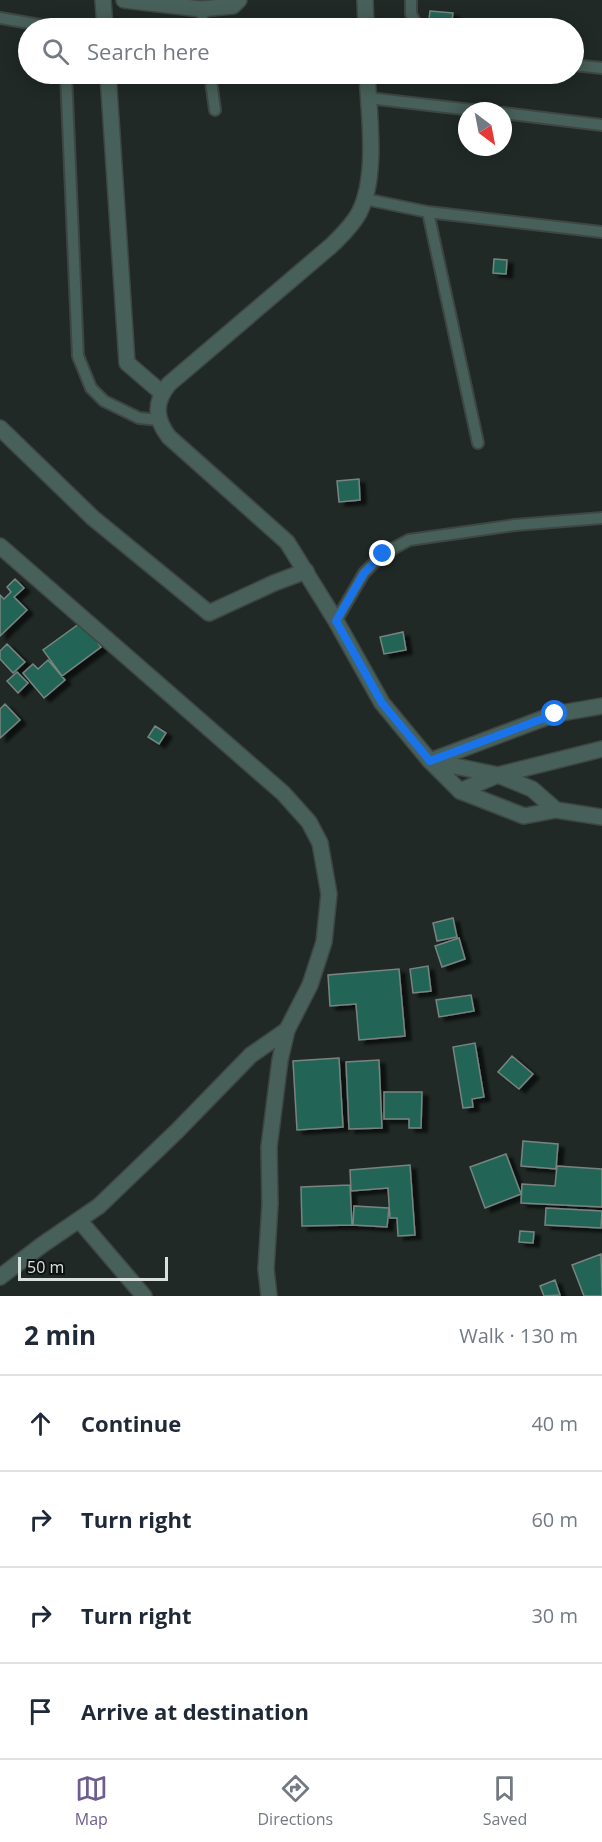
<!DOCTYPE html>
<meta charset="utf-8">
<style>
body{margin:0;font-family:"Open Sans",sans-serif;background:#f6f6f7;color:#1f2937}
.compass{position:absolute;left:458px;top:102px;width:54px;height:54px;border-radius:50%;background:#fff;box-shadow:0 3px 15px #0003;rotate:148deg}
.scale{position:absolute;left:18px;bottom:15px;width:150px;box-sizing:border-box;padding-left:6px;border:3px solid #dae0de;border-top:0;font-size:16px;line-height:21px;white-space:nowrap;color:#dae0de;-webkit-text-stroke:4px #0d1110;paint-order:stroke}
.stop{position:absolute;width:18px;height:18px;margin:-14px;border:4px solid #1a73e8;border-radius:50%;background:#fff}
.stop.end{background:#1a73e8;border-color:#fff;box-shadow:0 2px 6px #0008}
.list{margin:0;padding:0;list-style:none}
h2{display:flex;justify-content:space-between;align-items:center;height:78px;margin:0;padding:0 24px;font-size:26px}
h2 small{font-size:20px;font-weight:400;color:#747a83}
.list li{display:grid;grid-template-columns:39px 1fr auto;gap:18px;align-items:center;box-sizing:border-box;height:96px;padding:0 24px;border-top:2px solid #e0e1e3}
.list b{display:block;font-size:22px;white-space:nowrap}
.list em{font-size:20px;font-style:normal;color:#747a83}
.icon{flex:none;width:33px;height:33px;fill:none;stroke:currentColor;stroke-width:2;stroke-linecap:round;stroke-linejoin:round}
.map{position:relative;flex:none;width:602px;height:1296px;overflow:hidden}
.search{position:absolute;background:#fff;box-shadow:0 3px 15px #0003;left:18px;right:18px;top:18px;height:66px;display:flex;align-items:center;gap:15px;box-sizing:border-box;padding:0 21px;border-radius:33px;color:#747a83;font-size:22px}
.sheet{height:462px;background:#fff}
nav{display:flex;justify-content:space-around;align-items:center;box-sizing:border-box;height:84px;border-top:2px solid #e0e1e3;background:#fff;font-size:16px;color:#747a83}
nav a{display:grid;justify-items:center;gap:3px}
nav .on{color:#705d90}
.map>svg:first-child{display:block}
</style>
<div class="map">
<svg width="602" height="1296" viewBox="0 0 602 1296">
<defs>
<filter id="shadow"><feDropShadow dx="6" dy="4" stdDeviation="1.5" flood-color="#0009"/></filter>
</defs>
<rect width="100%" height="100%" fill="#202926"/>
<!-- building -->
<path fill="#206557" stroke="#798481" stroke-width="1.5" filter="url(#shadow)" d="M430,11L453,13L451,28H428Z
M494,259L507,260L506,274L493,273Z
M359,479L360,500L339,502L337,481Z
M15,579L24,588L14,597L27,610L0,636V595L4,599L11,592L7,587Z
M83,621L101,647L62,676L43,650Z
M403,632L406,650L384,654L380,637Z
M7,644L25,662L13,673L0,659V651Z
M48,660L65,680L44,698L23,673L33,664L38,669Z
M17,672L28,683L18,693L7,681Z
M5,704L20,720L0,738V709Z
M155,726L166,733L159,744L148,737Z
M453,918L457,937L437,941L433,923Z
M459,938L465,959L442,967L435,946Z
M428,966L431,991L413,993L410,969Z
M399,969L405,1036L359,1040L356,1004L330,1006L328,975Z
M471,995L474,1011L439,1017L436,1000Z
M475,1043L484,1097L472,1099L473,1107L463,1108L453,1047Z
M512,1056L533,1074L519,1089L498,1072Z
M339,1058L343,1127L297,1130L293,1061Z
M379,1060L382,1128L349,1129L346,1062Z
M384,1092H422L421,1128H409V1119H384Z
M523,1141L558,1144L556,1169L521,1166Z
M506,1154L521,1194L485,1208L470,1167Z
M410,1165L415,1235L398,1236L397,1218H390L388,1188L351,1191L350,1170Z
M557,1166L602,1169V1207L521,1203L522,1184L555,1186Z
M350,1185L352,1225L302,1226L301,1187Z
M354,1206L389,1208L387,1227L353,1225Z
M546,1208L602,1211L601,1228L545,1225Z
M520,1231L534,1232L533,1243L519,1242Z
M601,1254L602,1296H584L572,1265Z
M555,1280L560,1295L544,1296L540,1286Z"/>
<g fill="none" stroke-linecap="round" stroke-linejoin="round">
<defs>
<path id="service" d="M411,0V14L418,28
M201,9L204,28
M0,18L57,28
M574,65L602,68
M66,74L78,356L91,388L104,401L139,418L159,420
M210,74L215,110
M368,98L481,111
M503,113L602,125
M365,199L428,212L602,232
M428,212L478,443
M336,621L364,573L383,554L409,540L515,525L602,518"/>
<path id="minor" d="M103,0L105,28
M124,0L201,9L233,6L239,0
M108,74L127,363L162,393
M0,428L93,518L209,613L274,583L306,571
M0,546L283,793L309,822L320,843L329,894L324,942L310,985L287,1030L280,1060L269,1147L270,1204L266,1269L269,1296
M430,761L555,714L602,706
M460,791L498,775L602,749
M79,1220L144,1296
M0,1277L42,1245L99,1206L177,1131L251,1055L287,1030"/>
<path id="tertiary" d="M365,0L366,28
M367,74C369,114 378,177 359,213C352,226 342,235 332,245L169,384C154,402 155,419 169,437L287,542L336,621L382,703L430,761L460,791L524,816L556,810L602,817
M430,761L498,775L532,789L556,810"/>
</defs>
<!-- service casing -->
<use href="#service" stroke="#3e4643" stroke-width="14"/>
<!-- minor casing -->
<use href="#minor" stroke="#3e4643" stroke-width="18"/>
<!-- tertiary casing -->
<use href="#tertiary" stroke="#3e4643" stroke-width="18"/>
<!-- service -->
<use href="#service" stroke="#476059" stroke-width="10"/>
<!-- minor -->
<use href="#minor" stroke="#476059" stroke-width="15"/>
<!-- tertiary -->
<use href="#tertiary" stroke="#476059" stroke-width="15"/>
</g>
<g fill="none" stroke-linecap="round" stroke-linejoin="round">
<!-- route -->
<path stroke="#1a73e8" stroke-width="8" d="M383,554L364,573L336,621L382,703L430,761L555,714"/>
</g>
</svg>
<svg class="compass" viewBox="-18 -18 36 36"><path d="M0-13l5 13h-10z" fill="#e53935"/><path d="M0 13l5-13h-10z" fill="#747a83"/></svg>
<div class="scale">50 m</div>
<div class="stop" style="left:555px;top:714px"></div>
<div class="stop end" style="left:383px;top:554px"></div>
<div class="search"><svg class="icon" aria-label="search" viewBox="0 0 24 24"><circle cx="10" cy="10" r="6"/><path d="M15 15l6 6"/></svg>Search here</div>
</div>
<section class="sheet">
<h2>2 min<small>Walk · 130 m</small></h2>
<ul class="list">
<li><svg class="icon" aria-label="ahead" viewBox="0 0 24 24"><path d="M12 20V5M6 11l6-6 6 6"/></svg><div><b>Continue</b></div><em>40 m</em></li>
<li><svg class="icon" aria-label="right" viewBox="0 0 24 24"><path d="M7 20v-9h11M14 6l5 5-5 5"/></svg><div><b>Turn right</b></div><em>60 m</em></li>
<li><svg class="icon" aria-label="right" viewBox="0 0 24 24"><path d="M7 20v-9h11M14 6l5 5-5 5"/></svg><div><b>Turn right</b></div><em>30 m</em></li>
<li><svg class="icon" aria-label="arrive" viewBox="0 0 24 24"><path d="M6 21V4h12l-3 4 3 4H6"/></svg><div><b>Arrive at destination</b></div></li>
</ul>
</section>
<nav>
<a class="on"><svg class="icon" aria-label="map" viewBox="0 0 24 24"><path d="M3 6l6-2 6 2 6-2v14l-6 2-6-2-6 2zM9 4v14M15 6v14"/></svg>Map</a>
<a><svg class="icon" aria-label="directions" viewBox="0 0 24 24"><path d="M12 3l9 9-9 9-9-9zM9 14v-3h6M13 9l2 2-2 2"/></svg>Directions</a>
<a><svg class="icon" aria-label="saved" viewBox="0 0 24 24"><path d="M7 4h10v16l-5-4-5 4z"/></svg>Saved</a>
</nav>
